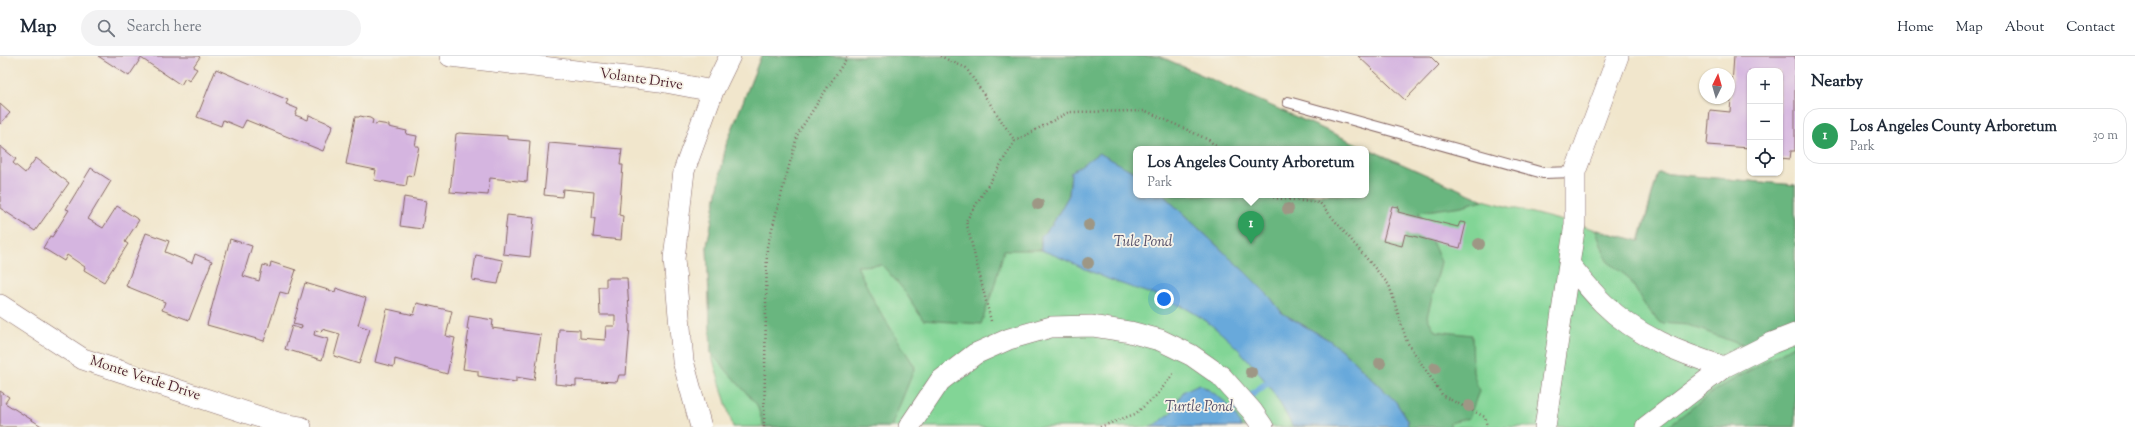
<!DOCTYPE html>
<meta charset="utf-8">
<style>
body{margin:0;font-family:"Sorts Mill Goudy",serif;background:#f2f2f3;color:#1f2937}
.controls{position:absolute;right:12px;top:12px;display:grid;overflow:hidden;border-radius:8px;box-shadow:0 1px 3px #0004}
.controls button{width:36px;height:36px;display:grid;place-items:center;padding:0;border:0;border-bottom:1px solid #e0e1e3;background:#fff;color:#1f2937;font:20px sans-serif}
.compass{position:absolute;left:1699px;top:12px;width:36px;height:36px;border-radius:50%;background:#fff;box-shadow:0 1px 3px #0004;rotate:5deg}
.you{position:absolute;left:1164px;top:243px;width:14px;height:14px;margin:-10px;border:3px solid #fff;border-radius:50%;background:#1a73e8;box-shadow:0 0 0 6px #1a73e833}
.badge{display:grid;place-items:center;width:26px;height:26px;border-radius:50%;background:#db2777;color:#fff;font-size:13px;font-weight:700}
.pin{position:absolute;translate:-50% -33px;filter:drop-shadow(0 1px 2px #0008)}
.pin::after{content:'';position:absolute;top:21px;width:14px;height:12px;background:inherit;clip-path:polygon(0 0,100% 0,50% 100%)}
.popup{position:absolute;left:1133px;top:90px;width:236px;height:52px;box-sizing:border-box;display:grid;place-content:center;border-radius:8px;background:#fff;filter:drop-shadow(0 1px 3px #0005);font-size:13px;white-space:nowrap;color:#747a83}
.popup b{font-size:15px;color:#1f2937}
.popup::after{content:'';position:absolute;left:50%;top:100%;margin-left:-8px;border:8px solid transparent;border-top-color:#fff}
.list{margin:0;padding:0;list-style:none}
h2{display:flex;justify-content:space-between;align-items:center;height:52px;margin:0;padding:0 16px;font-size:17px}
h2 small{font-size:13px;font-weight:400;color:#747a83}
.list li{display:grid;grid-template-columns:26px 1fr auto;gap:12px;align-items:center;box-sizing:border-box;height:56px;margin:0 8px 8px;padding:0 8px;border:1px solid #e0e1e3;border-radius:16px}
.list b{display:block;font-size:15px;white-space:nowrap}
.list p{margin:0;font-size:13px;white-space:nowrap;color:#747a83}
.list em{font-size:13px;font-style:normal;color:#747a83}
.icon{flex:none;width:22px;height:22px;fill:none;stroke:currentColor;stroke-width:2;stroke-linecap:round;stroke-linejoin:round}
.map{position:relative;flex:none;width:1795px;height:371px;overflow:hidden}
header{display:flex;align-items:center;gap:24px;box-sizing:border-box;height:56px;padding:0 20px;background:#fff;border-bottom:1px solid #e0e1e3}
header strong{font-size:19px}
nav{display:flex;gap:22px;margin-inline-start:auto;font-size:14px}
.search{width:280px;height:36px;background:#f2f2f3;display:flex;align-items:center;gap:10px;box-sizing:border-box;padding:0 14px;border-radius:22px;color:#747a83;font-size:15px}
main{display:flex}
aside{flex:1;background:#fff}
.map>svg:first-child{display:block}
</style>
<header>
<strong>Map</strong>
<div class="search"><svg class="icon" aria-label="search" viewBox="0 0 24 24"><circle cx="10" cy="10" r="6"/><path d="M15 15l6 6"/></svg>Search here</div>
<nav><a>Home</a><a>Map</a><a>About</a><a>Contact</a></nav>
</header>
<main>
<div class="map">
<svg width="1795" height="371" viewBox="0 0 1795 371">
<rect width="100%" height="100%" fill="#f7f3e8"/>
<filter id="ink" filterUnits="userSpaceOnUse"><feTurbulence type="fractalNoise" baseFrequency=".025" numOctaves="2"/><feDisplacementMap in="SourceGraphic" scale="8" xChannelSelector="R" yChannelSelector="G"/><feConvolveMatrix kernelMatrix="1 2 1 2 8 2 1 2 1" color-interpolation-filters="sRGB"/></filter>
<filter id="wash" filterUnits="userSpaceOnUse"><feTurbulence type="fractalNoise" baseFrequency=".012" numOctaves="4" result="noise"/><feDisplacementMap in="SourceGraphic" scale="16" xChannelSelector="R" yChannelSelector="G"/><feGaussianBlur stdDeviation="0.9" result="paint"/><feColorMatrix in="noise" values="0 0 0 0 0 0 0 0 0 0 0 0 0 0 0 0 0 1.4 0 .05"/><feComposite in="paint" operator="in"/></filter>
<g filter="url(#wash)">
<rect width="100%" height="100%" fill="#f1e6cc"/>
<!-- green -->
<path fill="#82d596" stroke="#667a60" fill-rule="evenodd" d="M761,0H1159L1483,144L1639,185L1658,117L1795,129V371H733L711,297L707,190L726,89ZM1136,93H1366V139H1136Z"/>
<!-- forest -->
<path fill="#69b67f" stroke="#5a6a55" d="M761,0H1159L1483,144L1462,150L1419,156L1441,206L1427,261L1435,275L1472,279L1473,316L1479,335L1469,362L1450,367V371H1408L1407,364L1396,346L1350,301L1329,284L1282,257L1270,241L1245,216L1163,139H1366V93H1136V117L1132,114L1071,116L1069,139L1052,169L1041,180V194H1004L994,231L981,268L923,264L903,233L882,209L857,210L876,249L915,311L891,371H764L757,349L711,297L707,190L726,89Z
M1658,117L1795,129V267L1747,291L1688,269L1660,267L1644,248L1629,222L1607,205L1596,174L1640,185Z
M1795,289V371H1667L1715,334Z"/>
<!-- water -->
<path fill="#67a9db" stroke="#586483" d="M1099,97L1136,117V139H1163L1245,216L1270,241L1282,257L1329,284L1350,301L1396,346L1407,364L1408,371L1292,370C1271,324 1224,269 1177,248C1155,238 1131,232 1108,223C1086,214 1064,202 1041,194V180L1052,169L1069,139L1071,116Z
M1199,328C1218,339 1234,350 1241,371H1149L1158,367L1171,357L1174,349L1184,335Z"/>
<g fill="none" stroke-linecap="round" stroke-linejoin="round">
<!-- stream -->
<path stroke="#67a9db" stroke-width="7" d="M1233,353L1267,327"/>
</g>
<g id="blocks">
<!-- building -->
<path fill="#d5b5e0" d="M98,0H198L200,1L193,11L197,13L189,25L185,22L181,29L141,2L129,20Z
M1358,0H1430L1439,9L1405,44Z
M1734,0H1795V95H1791L1790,103L1780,102V15H1750V92L1707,89L1710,54L1730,56Z
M216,13L288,44L286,48L298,53L295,59L308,64L309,59L333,69L323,95L246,64L242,72L223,64L221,70L197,61Z
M0,48L10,57L0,68Z
M360,60L370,62L373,64L372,68L376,69L377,67L389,69V71L407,75L406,78L417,80L415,90H419L413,120L408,119L406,130L374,124L376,114L346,108L355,61H359Z
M459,77L507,80V83L530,85L527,126L490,122L488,139L450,136L456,78Z
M549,87L622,93L620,109H623L619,159L623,160L621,184L593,181L595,162H592L594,136L563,133L562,141L544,139Z
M0,90L16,103L13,107L25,117L36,102L69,127L35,175L0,152Z
M91,112L111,125L88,163L103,172L117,150L139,164L125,186L128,188L104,226L84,214L85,211L67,199L64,205L43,192L50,180L52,181L69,154L66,153Z
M404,141L426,145L422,173L400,170Z
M1392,150L1399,151L1398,156L1458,171L1460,166L1466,167L1460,192L1405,178L1402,190L1383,185Z
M507,159L534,162L530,201L503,198Z
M146,177L169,185L165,196L192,207L195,198L212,205L189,264L162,254L165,246L126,230Z
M230,183L252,190L243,220L259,225L263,209L270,211L271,206L296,214L288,238L280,236L264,285L207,269Z
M476,199L502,204L503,206L498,228L472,224Z
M606,222H627L630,271L626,319H619L617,326L576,324V330L555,328L559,273L580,274V282L605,284L606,270H615V259H600L599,231H606Z
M305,227L335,236L336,232L366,242L358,269L370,273L359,308L334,300L340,278L322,273L321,276L315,274L314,279L328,283L322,304L285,293L292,270L301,273L302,270L293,268Z
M417,247L452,255L446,280L455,282L447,318L395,303L394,311L375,306L387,253L414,259Z
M469,260L493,264L492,272L541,279L534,324L516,321V326L478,320V315L463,313L469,273H467Z
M0,335L9,341L5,347L43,371H0Z"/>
</g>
</g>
<g filter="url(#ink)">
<use href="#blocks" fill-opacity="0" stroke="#846563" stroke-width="1"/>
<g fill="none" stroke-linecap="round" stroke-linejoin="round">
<defs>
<path id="lane" d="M1288,46L1543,117L1575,116"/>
<path id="street" d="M450,0L660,25L713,35
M1569,208C1580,221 1591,235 1603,247C1636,280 1680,297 1724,311
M0,249L83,303L278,367L301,371
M701,371L683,305L674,203L684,115L713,35L730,0
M909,371L940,325L975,298L1009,283L1051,271L1092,270L1130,276L1160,284L1191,299L1221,320L1252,355L1263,371
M1545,371L1575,168V116L1618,0
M1646,371L1724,311L1772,287L1795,278"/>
</defs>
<!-- lane casing -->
<use href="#lane" stroke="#846563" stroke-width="12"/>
<!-- street casing -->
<use href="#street" stroke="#846563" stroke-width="22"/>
<!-- path -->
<path stroke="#846563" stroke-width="2.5" stroke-dasharray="1 3" stroke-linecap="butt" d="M940,0L966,12L1015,85
M1270,139L1274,142L1320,147L1389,229L1407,286L1443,340L1485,361L1487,371
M991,265L966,165L1015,85L1069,56L1146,55L1209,84L1219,93
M764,371L767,191L798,77L848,0
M1100,371L1135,358L1157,339L1174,317"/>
<!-- lane -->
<use href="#lane" stroke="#fff" stroke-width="10"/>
<!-- street -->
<use href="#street" stroke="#fff" stroke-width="21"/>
</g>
<!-- trees -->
<g fill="#9e9785">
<circle cx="1038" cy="148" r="6"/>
<circle cx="1288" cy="153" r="6"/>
<circle cx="1089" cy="169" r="6"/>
<circle cx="1479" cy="188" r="6"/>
<circle cx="1088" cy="207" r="6"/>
<circle cx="1380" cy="307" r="6"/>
<circle cx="1435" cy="312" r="6"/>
<circle cx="1251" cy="316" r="6"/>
<circle cx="1469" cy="350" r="6"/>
</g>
</g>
<g text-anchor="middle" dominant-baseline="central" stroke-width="3.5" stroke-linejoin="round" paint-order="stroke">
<!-- street labels -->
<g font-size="14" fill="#4a1f2b" stroke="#f7f3e8">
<text transform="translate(641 24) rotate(8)">Volante Drive</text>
<text transform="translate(145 323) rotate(18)">Monte Verde Drive</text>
</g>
<!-- water labels -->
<g font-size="15" font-style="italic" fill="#544f69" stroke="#f7f3e8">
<text x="1143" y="186">Tule Pond</text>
<text x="1199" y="351">Turtle Pond</text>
</g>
</g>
</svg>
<div class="controls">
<button>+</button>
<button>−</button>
<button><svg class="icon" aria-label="locate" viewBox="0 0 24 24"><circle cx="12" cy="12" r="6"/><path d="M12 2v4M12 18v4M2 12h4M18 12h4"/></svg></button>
</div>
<svg class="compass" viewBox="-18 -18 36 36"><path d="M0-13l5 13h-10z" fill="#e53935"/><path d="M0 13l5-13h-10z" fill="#747a83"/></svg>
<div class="you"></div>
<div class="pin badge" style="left:1251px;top:188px;background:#2e9e5b">1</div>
<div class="popup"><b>Los Angeles County Arboretum</b>Park</div>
</div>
<aside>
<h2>Nearby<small></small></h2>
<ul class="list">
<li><span class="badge" style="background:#2e9e5b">1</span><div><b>Los Angeles County Arboretum</b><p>Park</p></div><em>30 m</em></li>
</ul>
</aside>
</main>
